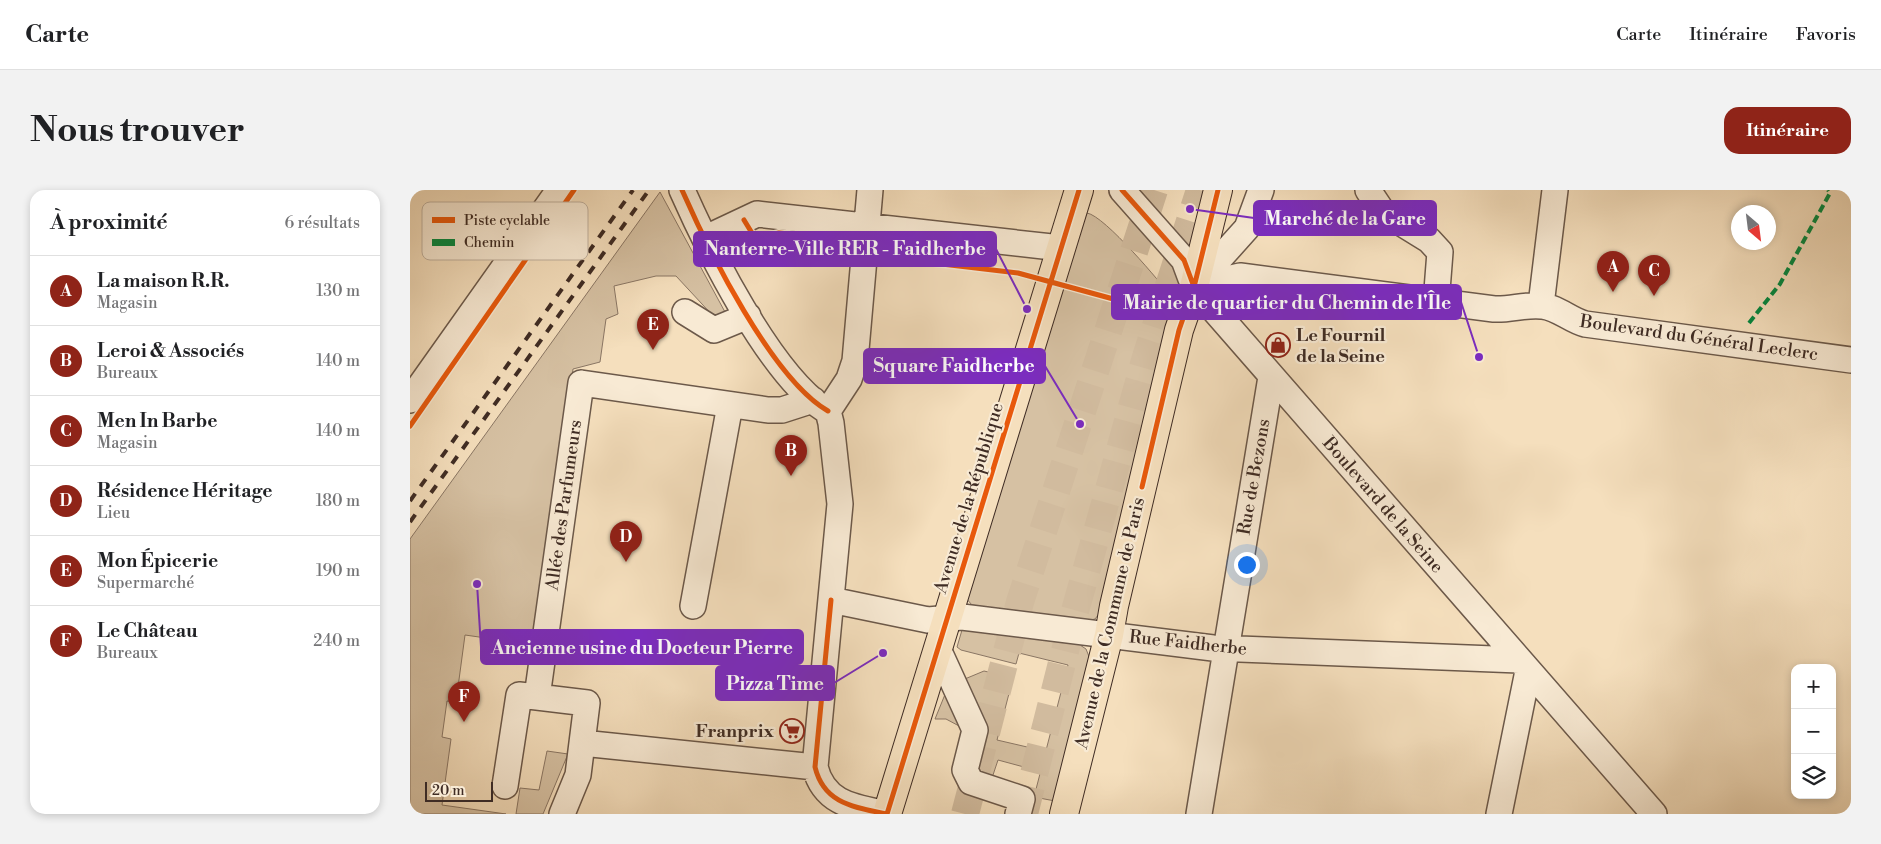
<!DOCTYPE html>
<html lang="fr">
<meta charset="utf-8">
<style>
body{margin:0;font-family:"Libre Bodoni",serif;background:#f2f2f2;color:#202124}
.controls{position:absolute;right:15px;bottom:15px;display:grid;overflow:hidden;border-radius:10px;box-shadow:0 2px 8px #0003}
.controls button{width:45px;height:45px;display:grid;place-items:center;padding:0;border:0;border-bottom:1px solid #e0e0e0;background:#fff;color:#202124;font:25px sans-serif}
.compass{position:absolute;left:1321px;top:15px;width:45px;height:45px;border-radius:50%;background:#fff;box-shadow:0 2px 8px #0003;rotate:152deg}
.scale{position:absolute;left:15px;bottom:12px;width:68px;box-sizing:border-box;padding-left:5px;border:2px solid #3f2c24;border-top:0;font-size:14px;line-height:18px;white-space:nowrap;color:#3f2c24;-webkit-text-stroke:4px #f8ead4;paint-order:stroke}
.you{position:absolute;left:836px;top:374px;width:18px;height:18px;margin:-12px;border:4px solid #fff;border-radius:50%;background:#1a73e8;box-shadow:0 0 0 8px #1a73e833}
.badge{display:grid;place-items:center;width:32px;height:32px;border-radius:50%;background:#8f2418;color:#fff;font-size:16px;font-weight:700}
.pin{position:absolute;translate:-50% -41px;filter:drop-shadow(0 1px 2px #0008)}
.pin::after{content:'';position:absolute;top:26px;width:18px;height:15px;background:inherit;clip-path:polygon(0 0,100% 0,50% 100%)}
.list{margin:0;padding:0;list-style:none}
h2{display:flex;justify-content:space-between;align-items:center;height:65px;margin:0;padding:0 20px;font-size:21px}
h2 small{font-size:16px;font-weight:400;color:#757577}
.list li{display:grid;grid-template-columns:32px 1fr auto;gap:15px;align-items:center;box-sizing:border-box;height:70px;padding:0 20px;border-top:1px solid #e0e0e0}
.list b{display:block;font-size:19px;white-space:nowrap}
.list p{margin:0;font-size:16px;white-space:nowrap;color:#757577}
.list em{font-size:16px;font-style:normal;color:#757577}
.icon{flex:none;width:28px;height:28px;fill:none;stroke:currentColor;stroke-width:2;stroke-linecap:round;stroke-linejoin:round}
.map{position:relative;flex:none;width:1441px;height:624px;overflow:hidden;border-radius:15px}
header{display:flex;align-items:center;gap:30px;box-sizing:border-box;height:70px;padding:0 25px;background:#fff;border-bottom:1px solid #e0e0e0}
header strong{font-size:24px}
nav{display:flex;gap:28px;margin-inline-start:auto;font-size:18px}
.intro{display:flex;align-items:center;justify-content:space-between;box-sizing:border-box;height:120px;padding:0 30px}
h1{margin:0;font-size:35px}
.button{padding:12px 22px;border-radius:15px;background:#8f2418;color:#fff;font-size:18px;font-weight:700}
main{display:flex;gap:30px;padding:0 30px}
aside{flex:1;background:#fff;border-radius:15px;box-shadow:0 2px 8px #0003}
.map>svg:first-child{display:block}
</style>
<header>
<strong>Carte</strong>
<nav><a>Carte</a><a>Itinéraire</a><a>Favoris</a></nav>
</header>
<div class="intro"><h1>Nous trouver</h1><a class="button">Itinéraire</a></div>
<main>
<aside>
<h2>À proximité<small>6 résultats</small></h2>
<ul class="list">
<li><span class="badge">A</span><div><b>La maison R.R.</b><p>Magasin</p></div><em>130 m</em></li>
<li><span class="badge">B</span><div><b>Leroi &amp; Associés</b><p>Bureaux</p></div><em>140 m</em></li>
<li><span class="badge">C</span><div><b>Men In Barbe</b><p>Magasin</p></div><em>140 m</em></li>
<li><span class="badge">D</span><div><b>Résidence Héritage</b><p>Lieu</p></div><em>180 m</em></li>
<li><span class="badge">E</span><div><b>Mon Épicerie</b><p>Supermarché</p></div><em>190 m</em></li>
<li><span class="badge">F</span><div><b>Le Château</b><p>Bureaux</p></div><em>240 m</em></li>
</ul>
</aside>
<div class="map">
<svg width="1441" height="624" viewBox="0 0 1441 624">
<rect width="100%" height="100%" fill="#f5dfbd"/>
<filter id="stains"><feTurbulence type="fractalNoise" baseFrequency=".004" numOctaves="4"/><feColorMatrix values="0 0 0 0 .2 0 0 0 0 .09 0 0 0 0 .02 0 0 0 .5 -.17"/></filter>
<radialGradient id="worn" r=".72"><stop offset=".6" stop-color="#630" stop-opacity="0"/><stop offset="1" stop-color="#630" stop-opacity=".3"/></radialGradient>
<!-- green -->
<path fill="#d6c1a3" stroke="#8a7664" d="M250,2L315,122L305,128L266,86H246L204,96L208,124L196,129L190,172L163,179L125,455L55,445L46,512L37,511L32,547L41,549L32,615L96,624H0V349Z
M677,23C695,26 751,93 764,110L689,424L685,429L672,432L569,416L562,415L555,407L671,29Z
M556,439L670,455L676,459L680,469L645,611L624,607L658,475L609,463L606,474L551,460L547,457L552,440Z
M574,481L603,488L587,550L630,560L625,580L588,570L582,588L569,582L550,491Z
M536,502L551,537L536,529H525Z
M137,561L158,564L133,624H106L110,598L129,600Z"/>
<g fill="none" stroke-linecap="round" stroke-linejoin="round">
<!-- highway-tunnel -->
<path stroke="#d1bb9e" stroke-width="28" stroke-dasharray="28 14" stroke-linecap="butt" d="M555,624L610,412L744,0
M614,624L665,421L736,167L790,0"/>
<defs>
<path id="minor" d="M272,0C299,61 359,182 414,219
M712,0L774,70L784,97L1244,624
M958,0L972,21L1019,50L1030,62L1026,113
M296,48L347,24L651,58
M784,97L830,86L1084,119C1100,120 1116,114 1132,116C1147,117 1160,130 1175,134L1441,170
M784,97L837,38L851,0
M1131,115L1145,0
M275,122L304,140L338,126
M0,210L149,0
M418,221L421,233L430,314L405,577C414,614 444,617 477,624
M418,221L439,189L445,171L460,0
M421,410L518,430L552,427L803,458L1109,470
M283,416L320,215
M528,459L565,540L555,580L561,592L612,609L608,624
M172,553L405,577
M95,596L109,505L127,507
M152,624L168,585L177,513L127,507L171,193L358,220H372L403,210
M789,624L861,187
M1089,624L1118,481"/>
<path id="major" d="M477,624L669,0
M654,624L699,445L704,416L769,140L784,97L808,0"/>
</defs>
<!-- minor casing -->
<use href="#minor" stroke="#6c594a" stroke-width="28"/>
<!-- major casing -->
<use href="#major" stroke="#3f2c24" stroke-width="30"/>
<!-- minor -->
<use href="#minor" stroke="#f8ead4" stroke-width="25"/>
<!-- major -->
<use href="#major" stroke="#f5dfbd" stroke-width="28"/>
<!-- rail -->
<path stroke="#3f2c24" stroke-width="4" stroke-dasharray="9 9" stroke-linecap="butt" d="M0,311L223,0
M0,332L239,0"/>
<!-- quiet -->
<path stroke="#00873e" stroke-width="4" stroke-dasharray="8 4" stroke-linecap="butt" d="M1339,133L1370,94L1420,3L1418,0"/>
<defs>
<path id="cycleway" d="M272,0C298,59 362,189 418,221
M712,0L774,70L784,97
M334,30L345,48L369,43L399,46L455,56L481,68L608,83L773,128
M0,236L164,0
M732,297L769,140L784,97L808,0
M421,410L405,577C414,614 444,617 477,624
M477,624L669,0"/>
</defs>
<!-- cycleway casing -->
<use href="#cycleway" stroke="#f8ead4" stroke-width="8"/>
<!-- cycleway -->
<use href="#cycleway" stroke="#e8590c" stroke-width="5"/>
</g>
<!-- icons -->
<defs>
<symbol id="shop-ring" viewBox="-11 -11 22 22"><circle r="9.5" fill="#f8ead4" stroke="#8f2418" stroke-width="1.5"/><path d="M-5-2.5h2.3a2.7 3.5 0 0 1 5.4 0H5L5.5 6h-11ZM-1.5-2.5h3a1.5 2.3 0 0 0-3 0Z" fill="#8f2418"/></symbol>
<symbol id="supermarket-ring" viewBox="-11 -11 22 22"><circle r="9.5" fill="#f8ead4" stroke="#8f2418" stroke-width="1.5"/><path d="M-6-5.5h2.5l.6 2H6L4.5 2H-2.5L-4.4-4H-6ZM-1.5 3.2a1.3 1.3 0 1 0 .1 0ZM3 3.2a1.3 1.3 0 1 0 .1 0Z" fill="#8f2418"/></symbol>
</defs>
<g fill-rule="evenodd">
<use href="#shop-ring" x="854" y="141" width="28" height="28"/>
<use href="#supermarket-ring" x="368" y="527" width="28" height="28"/>
</g>
<g text-anchor="middle" dominant-baseline="central" stroke-width="4.5" stroke-linejoin="round" paint-order="stroke">
<!-- poi labels -->
<g font-size="18" font-weight="bold" fill="#3f2c24" stroke="#f8ead4" text-anchor="start">
<text x="886" y="145">Le Fournil<tspan x="886" dy="21">de la Seine</tspan></text>
<text x="364" y="541" text-anchor="end">Franprix</text>
</g>
<!-- street labels -->
<g font-size="18" fill="#3f2c24" stroke="#f8ead4">
<text transform="translate(1289 148) rotate(8)">Boulevard du Général Leclerc</text>
<text transform="translate(844 287) rotate(-80)">Rue de Bezons</text>
<text transform="translate(559 308) rotate(-73)">Avenue de la République</text>
<text transform="translate(154 315) rotate(-82)">Allée des Parfumeurs</text>
<text transform="translate(973 315) rotate(49)">Boulevard de la Seine</text>
<text transform="translate(700 433) rotate(-77)">Avenue de la Commune de Paris</text>
<text transform="translate(778 453) rotate(6)">Rue Faidherbe</text>
</g>
</g>
<!-- legend -->
<rect x="12" y="12" width="166" height="58" rx="8" fill="#f8ead4" stroke="#c0b19f" stroke-width="1"/>
<rect x="22" y="27" width="23" height="6" fill="#e8590c"/>
<rect x="22" y="49" width="23" height="7" fill="#00873e"/>
<g font-size="14" fill="#3f2c24">
<text x="54" y="35">Piste cyclable</text>
<text x="54" y="57">Chemin</text>
</g>
<!-- callouts -->
<path fill="none" stroke="#7b2cbf" stroke-width="2" d="M780 19L844 28M617 119L586 59M1069 167L1051 112M670 234L635 176M67 394L71 457M473 463L424 493"/>
<g fill="#7b2cbf" stroke="#f8ead4" stroke-width="2">
<circle cx="780" cy="19" r="5"/>
<circle cx="617" cy="119" r="5"/>
<circle cx="1069" cy="167" r="5"/>
<circle cx="670" cy="234" r="5"/>
<circle cx="67" cy="394" r="5"/>
<circle cx="473" cy="463" r="5"/>
</g>
<g fill="#7b2cbf" stroke="#7b2cbf" stroke-width="2">
<rect x="844" y="11" width="182" height="34" rx="5"/>
<rect x="284" y="42" width="302" height="34" rx="5"/>
<rect x="702" y="95" width="349" height="34" rx="5"/>
<rect x="454" y="159" width="181" height="34" rx="5"/>
<rect x="71" y="440" width="322" height="34" rx="5"/>
<rect x="306" y="476" width="118" height="34" rx="5"/>
</g>
<g font-size="19" text-anchor="middle" font-weight="bold" fill="#fff">
<text x="935" y="35">Marché de la Gare</text>
<text x="435" y="65">Nanterre-Ville RER - Faidherbe</text>
<text x="877" y="119">Mairie de quartier du Chemin de l'Île</text>
<text x="544" y="182">Square Faidherbe</text>
<text x="232" y="464">Ancienne usine du Docteur Pierre</text>
<text x="365" y="500">Pizza Time</text>
</g>
<rect width="100%" height="100%" filter="url(#stains)"/>
<rect width="100%" height="100%" fill="url(#worn)"/>
</svg>
<div class="controls">
<button>+</button>
<button>−</button>
<button><svg class="icon" aria-label="layers" viewBox="0 0 24 24"><path d="M12 4l9 5-9 5-9-5zM3 14l9 5 9-5"/></svg></button>
</div>
<svg class="compass" viewBox="-18 -18 36 36"><path d="M0-13l5 13h-10z" fill="#e53935"/><path d="M0 13l5-13h-10z" fill="#757577"/></svg>
<div class="scale">20 m</div>
<div class="you"></div>
<div class="pin badge" style="left:1203px;top:102px">A</div>
<div class="pin badge" style="left:381px;top:286px">B</div>
<div class="pin badge" style="left:1244px;top:106px">C</div>
<div class="pin badge" style="left:216px;top:372px">D</div>
<div class="pin badge" style="left:243px;top:160px">E</div>
<div class="pin badge" style="left:54px;top:532px">F</div>
</div>
</main>
